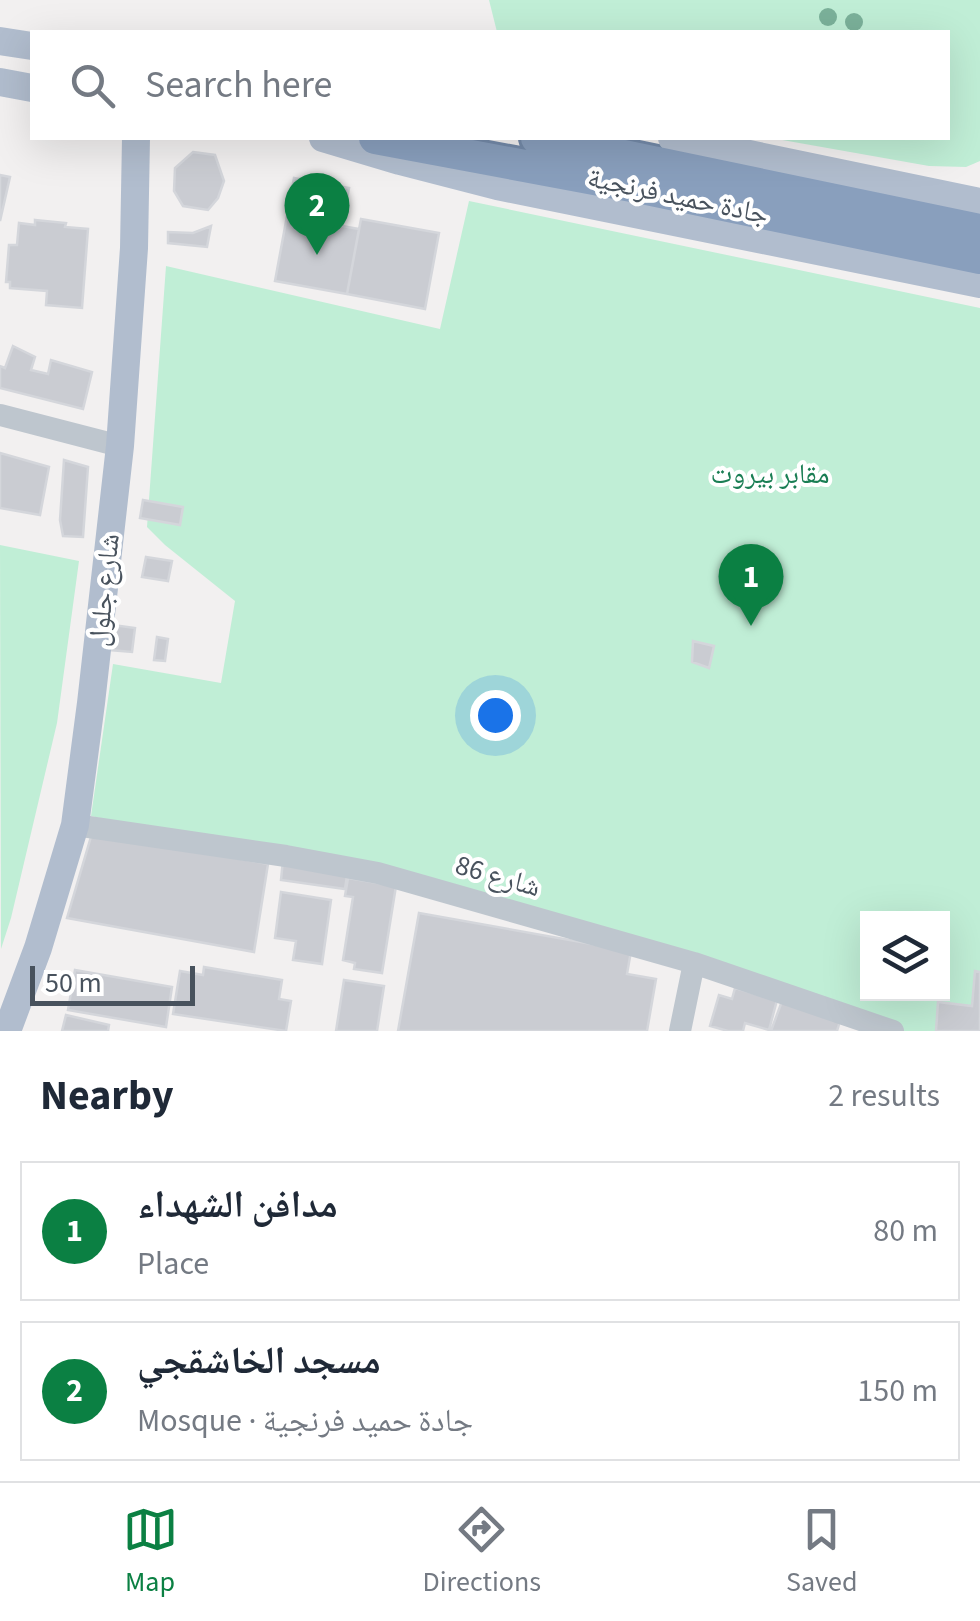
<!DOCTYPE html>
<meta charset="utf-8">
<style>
body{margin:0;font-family:"Source Sans 3","Noto Naskh Arabic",sans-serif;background:#f6f6f7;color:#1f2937}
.controls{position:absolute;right:30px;bottom:30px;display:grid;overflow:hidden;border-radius:0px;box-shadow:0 10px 40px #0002}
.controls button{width:90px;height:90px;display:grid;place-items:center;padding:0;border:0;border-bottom:2px solid #e0e1e3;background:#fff;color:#1f2937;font:50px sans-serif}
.scale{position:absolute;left:30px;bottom:25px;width:165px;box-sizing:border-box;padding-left:10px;border:5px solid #48525d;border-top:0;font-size:28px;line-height:35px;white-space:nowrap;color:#48525d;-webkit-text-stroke:8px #fff;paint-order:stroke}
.you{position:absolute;left:495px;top:715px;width:35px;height:35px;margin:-25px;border:8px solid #fff;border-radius:50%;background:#1a73e8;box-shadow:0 0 0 15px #1a73e833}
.badge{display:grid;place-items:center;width:65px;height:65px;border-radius:50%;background:#0b8043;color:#fff;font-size:32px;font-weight:700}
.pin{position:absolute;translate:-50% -82px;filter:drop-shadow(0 2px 5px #0008)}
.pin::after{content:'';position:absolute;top:52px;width:35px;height:30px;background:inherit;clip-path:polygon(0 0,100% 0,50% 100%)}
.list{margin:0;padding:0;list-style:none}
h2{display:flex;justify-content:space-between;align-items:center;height:130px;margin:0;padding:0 40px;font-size:42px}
h2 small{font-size:32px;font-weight:400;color:#747a83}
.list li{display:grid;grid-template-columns:65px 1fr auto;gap:30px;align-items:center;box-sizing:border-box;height:140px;margin:0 20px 20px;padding:0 20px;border:2px solid #e0e1e3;border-radius:0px}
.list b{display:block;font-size:38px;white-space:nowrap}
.list p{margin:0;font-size:32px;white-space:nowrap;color:#747a83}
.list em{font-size:32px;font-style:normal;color:#747a83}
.icon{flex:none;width:55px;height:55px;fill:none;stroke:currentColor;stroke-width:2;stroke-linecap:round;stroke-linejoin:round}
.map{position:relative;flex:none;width:980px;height:1031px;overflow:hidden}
.search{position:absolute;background:#fff;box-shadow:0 10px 40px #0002;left:30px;right:30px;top:30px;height:110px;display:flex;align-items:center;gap:25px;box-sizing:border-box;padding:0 35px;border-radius:0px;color:#747a83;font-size:38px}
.sheet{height:450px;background:#fff}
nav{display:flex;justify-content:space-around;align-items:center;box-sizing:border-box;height:140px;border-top:2px solid #e0e1e3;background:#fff;font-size:28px;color:#747a83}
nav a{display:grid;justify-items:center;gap:5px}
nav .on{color:#0b8043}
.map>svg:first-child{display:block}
</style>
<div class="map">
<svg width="980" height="1031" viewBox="0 0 980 1031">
<rect width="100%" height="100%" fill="#f2f0f0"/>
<!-- green -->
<path fill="#c0eed6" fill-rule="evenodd" d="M489,0H980V161L966,167L929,166L771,138H948V32H497Z
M469,201L980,308V1031H903L598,928L91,816L113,664L221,683L235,601L165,545L147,527L166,266L440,329ZM868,918H942V994H868Z
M0,545L79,561L57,723L11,918L1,949Z"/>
<!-- building -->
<path fill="#caccd2" stroke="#d4d6db" stroke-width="2.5" d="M193,152L215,155L224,181L218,198L208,210L183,206L174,191L175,168Z
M0,175L10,177L0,221Z
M294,178L349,188L342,226L359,229L347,294L275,281Z
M361,219L439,233L425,309L347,294Z
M35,220L66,223L65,227L88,229L82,308L46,305L47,291L10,288V282H6L9,245H17L19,223L35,225Z
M211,226L207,247L168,243V232L193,233Z
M13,346L35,357L31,370L48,374L51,360L92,372L83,409L0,388V366L5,368Z
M0,453L49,467L40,515L0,508Z
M64,460L88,467L83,537L63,536L60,520Z
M143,500L183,507L180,525L140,518Z
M146,557L172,561L168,581L142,577Z
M113,625L135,628L132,652L110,650Z
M157,637L168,639L165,661L154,660Z
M693,641L714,646L709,668L692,662Z
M93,830L268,864L254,952L67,918Z
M283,860L348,869L345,889L281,880Z
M348,878L396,886L382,973L354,969L355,963L343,960L353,897L345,896Z
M281,892L331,900L322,964L293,960L296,941L275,938Z
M419,913L631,951L627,974L656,979L647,1031H398Z
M204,967L282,980L279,999L291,1001L286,1031L173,1014L180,971L203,975Z
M75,970L172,987L166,1027L68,1010Z
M975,971L980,972V1031H936L938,1002L972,1006Z
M344,980L384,986L377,1031H336Z
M735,988L777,1000L769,1030L745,1023L743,1031H728L710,1026L719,995L732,999Z
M782,1001L840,1021L837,1031H771Z
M66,1015L109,1025L108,1031H62Z"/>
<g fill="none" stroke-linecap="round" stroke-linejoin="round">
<defs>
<path id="highway" d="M375,138L637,187L980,258
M537,138L980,230"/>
</defs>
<!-- highway casing -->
<use href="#highway" stroke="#748aa9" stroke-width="38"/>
<!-- minor -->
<path stroke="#bec6ce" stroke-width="22" d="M0,415L120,446
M75,825L286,856L378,873L694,963L893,1031
M680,1031L694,963"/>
<!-- major -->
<path stroke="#b1bdce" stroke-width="28" d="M0,41L32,46
M0,82L32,88
M323,138L400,161L497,186L980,284
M672,138L980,202
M7,1031L38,948L75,825L91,703L120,446L134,248L136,138"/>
<!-- highway -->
<use href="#highway" stroke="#899fbd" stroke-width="32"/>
</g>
<!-- trees -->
<g fill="#7bb19a">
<circle cx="828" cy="17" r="9"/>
<circle cx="854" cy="22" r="9"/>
</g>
<g text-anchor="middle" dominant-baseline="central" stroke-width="8" stroke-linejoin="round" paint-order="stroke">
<!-- street labels -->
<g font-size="28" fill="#48525d" stroke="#fff">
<text transform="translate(678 196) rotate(12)">جادة حميد فرنجية</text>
<text transform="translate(104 590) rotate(-84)">شارع جلول</text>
<text transform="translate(498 876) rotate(16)">شارع 86</text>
</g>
<!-- park labels -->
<g font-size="28" fill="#1a7e54" stroke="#fff">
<text x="770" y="474">مقابر بيروت</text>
</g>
</g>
</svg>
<div class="controls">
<button><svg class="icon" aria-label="layers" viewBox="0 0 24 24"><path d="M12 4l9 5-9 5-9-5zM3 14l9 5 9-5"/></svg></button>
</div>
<div class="scale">50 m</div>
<div class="you"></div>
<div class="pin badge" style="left:751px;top:626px">1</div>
<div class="pin badge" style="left:317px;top:255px">2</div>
<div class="search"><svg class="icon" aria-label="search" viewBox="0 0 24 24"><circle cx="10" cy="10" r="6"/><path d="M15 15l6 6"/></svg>Search here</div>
</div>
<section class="sheet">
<h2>Nearby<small>2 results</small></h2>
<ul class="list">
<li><span class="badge">1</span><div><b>مدافن الشهداء</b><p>Place</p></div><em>80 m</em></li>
<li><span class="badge">2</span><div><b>مسجد الخاشقجي</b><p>Mosque · جادة حميد فرنجية</p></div><em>150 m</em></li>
</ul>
</section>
<nav>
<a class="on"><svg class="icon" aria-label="map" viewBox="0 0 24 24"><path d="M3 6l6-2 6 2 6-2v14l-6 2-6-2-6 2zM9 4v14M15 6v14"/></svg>Map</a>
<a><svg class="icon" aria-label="directions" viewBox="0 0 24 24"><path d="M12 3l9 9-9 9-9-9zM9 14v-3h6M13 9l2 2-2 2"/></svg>Directions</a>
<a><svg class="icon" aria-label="saved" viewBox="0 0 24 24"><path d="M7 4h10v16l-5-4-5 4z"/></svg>Saved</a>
</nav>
